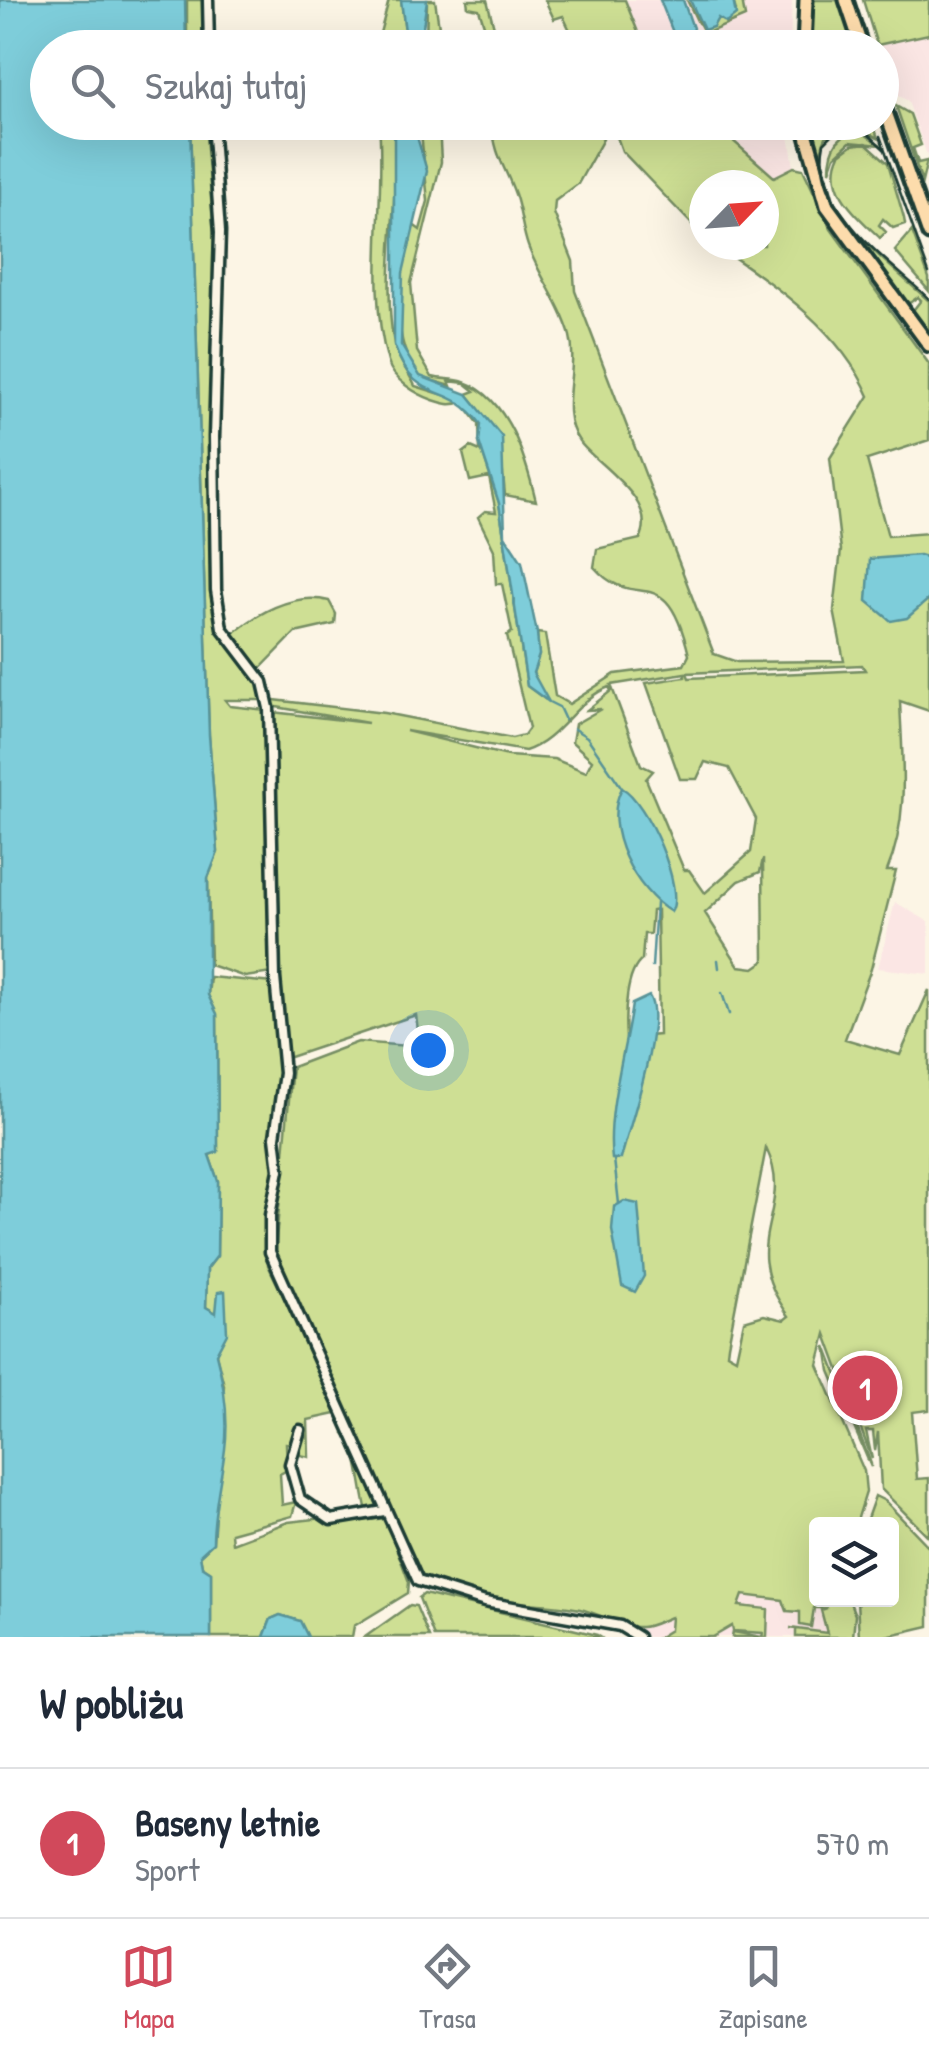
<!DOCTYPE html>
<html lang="pl">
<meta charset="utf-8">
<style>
body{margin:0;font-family:"Patrick Hand",sans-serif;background:#f6f6f7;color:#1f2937}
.controls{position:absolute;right:30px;bottom:30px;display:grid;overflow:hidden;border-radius:10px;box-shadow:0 10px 40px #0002}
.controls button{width:90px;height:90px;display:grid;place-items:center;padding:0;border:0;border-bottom:2px solid #e0e1e3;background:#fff;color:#1f2937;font:50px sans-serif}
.compass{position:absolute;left:689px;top:170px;width:90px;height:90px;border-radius:50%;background:#fff;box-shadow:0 10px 40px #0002;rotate:65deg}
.you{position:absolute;left:428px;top:1050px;width:35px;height:35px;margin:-25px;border:8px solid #fff;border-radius:50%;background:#1a73e8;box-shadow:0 0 0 15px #1a73e833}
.badge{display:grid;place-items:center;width:65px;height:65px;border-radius:50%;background:#d1495b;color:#fff;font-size:32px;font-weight:700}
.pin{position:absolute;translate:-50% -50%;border:5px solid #fff;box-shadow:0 2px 10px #0006}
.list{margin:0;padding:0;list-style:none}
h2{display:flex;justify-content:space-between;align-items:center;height:130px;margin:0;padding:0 40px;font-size:42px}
h2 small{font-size:32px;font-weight:400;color:#747a83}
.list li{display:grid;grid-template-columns:65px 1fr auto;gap:30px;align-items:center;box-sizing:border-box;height:150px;padding:0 40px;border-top:2px solid #e0e1e3}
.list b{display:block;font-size:38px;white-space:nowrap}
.list p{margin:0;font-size:32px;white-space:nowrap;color:#747a83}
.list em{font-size:32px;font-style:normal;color:#747a83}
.icon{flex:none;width:55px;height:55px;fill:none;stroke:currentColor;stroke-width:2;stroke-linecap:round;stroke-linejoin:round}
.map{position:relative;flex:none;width:929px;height:1637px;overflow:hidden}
.search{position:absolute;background:#fff;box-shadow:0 10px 40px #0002;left:30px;right:30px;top:30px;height:110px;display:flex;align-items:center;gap:25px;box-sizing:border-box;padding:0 35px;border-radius:55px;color:#747a83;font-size:38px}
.sheet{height:280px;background:#fff}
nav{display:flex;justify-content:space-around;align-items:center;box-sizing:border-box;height:140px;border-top:2px solid #e0e1e3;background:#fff;font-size:28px;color:#747a83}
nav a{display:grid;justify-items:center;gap:5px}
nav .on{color:#d1495b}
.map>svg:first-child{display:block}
</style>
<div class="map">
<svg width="929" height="1637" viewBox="0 0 929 1637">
<rect width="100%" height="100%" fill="#fcf5e5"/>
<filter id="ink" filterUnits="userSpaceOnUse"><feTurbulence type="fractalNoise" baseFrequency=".01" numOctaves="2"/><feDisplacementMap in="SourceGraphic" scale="20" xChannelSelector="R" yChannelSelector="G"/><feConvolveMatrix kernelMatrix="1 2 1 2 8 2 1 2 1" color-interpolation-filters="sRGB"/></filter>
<g filter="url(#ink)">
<!-- built -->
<path fill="#fbe6e4" d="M625,0H792L790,47H644Z
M929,34V161L908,101L893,92L878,46Z
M713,123H787L794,167L774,177Z
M895,902L929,922V974L878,968Z
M728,1594L843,1600L844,1637H647L639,1628Z"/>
<!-- green -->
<path fill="#cedf94" stroke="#768e64" stroke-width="2.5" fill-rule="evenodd" d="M187,0H202L203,47H187Z
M389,0H401L407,47L376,48Z
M427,0H435L442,47H435L434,39L426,48Z
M467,0H487L499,47H491L479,9L468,7Z
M545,0H625L644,47H578L563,16L554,19Z
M687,0L698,23L707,29L718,18L726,22L736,11L733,0H742L745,17L705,34Z
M810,0H839L856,47L809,48Z
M863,0H929V34L877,45Z
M896,106L910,114L921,145L913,148L918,163L927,161L922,182Z
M190,123H205L214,236L210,564L218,623L228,638C254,615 293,591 329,601L336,614L335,624L295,633L257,672L266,699L384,713L512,738L524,735L529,728L507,636L512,632L502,584H496L494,550L478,517L485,511L496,512L489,477L470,481L463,453L471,447L480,451L479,424L462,402C451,406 445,404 433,400C416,394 393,380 388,362C366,288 386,200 379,123H394C401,192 381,278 394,344C397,358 409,373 415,386L463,401L481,424L479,442L499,503L527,686L546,700L533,673L539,655L537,633L545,634L555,696L569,704L615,674L684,665L689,655C665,555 637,616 594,567L597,549L640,539C660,500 596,465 579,441C557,410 579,371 570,336C561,304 540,278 528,246C522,229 521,211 515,194C504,164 495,157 492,123H593L603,139L578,184L555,201L554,213L573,261L575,291L714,654L737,662L844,661L834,610L841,550L830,458L869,396C840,329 774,285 716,245H764V185H704V237L622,151L612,123H713L774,177L794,167L803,169L831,229L929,364V440L867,460L888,536L929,533V711L900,701C902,759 910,816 887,871H896L871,969L845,1039L900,1055L929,990V1410L912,1412L917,1479L929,1478V1537L881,1489L878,1432L875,1450L873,1431H866L872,1459L826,1334L818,1365L864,1471L866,1492L856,1524H816V1600H849L855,1615L853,1637H796V1629L790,1628L827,1633L821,1610L827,1608H814L811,1627L800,1625V1612L787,1611L783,1600L743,1595L739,1606L768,1609L767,1637H732L733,1632L762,1637L763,1633L733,1631L732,1626L713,1637H659L670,1630L671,1617C662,1620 650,1627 641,1627C623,1628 598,1613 580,1609C533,1599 449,1608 415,1570L275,1251L292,1067L358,1042L420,1047L416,1015L281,1060L272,712L368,723L271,706L266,700H225L230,706L267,710L272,973L245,977L210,965L208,878L218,852L209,735ZM862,665L865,670L689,678L687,673ZM685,673V677L646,683L680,779H697L705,762L729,768L756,819L751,852L705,893L689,870H684L646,779L653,771L641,765L611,685ZM609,687L611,691L587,710L601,709L575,724L572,742L592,760L586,772L554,759L508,756L406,731L525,751C560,740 576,699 609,687ZM763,859L764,961L754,968L739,966L705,913L739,881L760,872ZM657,910L659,1035L626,1038C624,1014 626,972 642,960L644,934H650L652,911ZM766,1148C797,1212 733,1240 789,1316L784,1320L764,1315L744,1321L736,1358L727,1353L728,1345Z
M420,123H439L441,162L411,283L417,351L432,377C443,380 454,378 464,382C509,398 526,460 536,501L505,495C500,442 502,436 467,394L475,391L465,383L449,381L451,386L420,377C385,337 403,272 412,224L420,230L428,201Z
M844,123H873L878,138L849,124L826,137C797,197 892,266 929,301V337L911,313L921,300L918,297L905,306L831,202L811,136Z
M860,131L881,145L850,142L835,156L830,171C830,150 837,132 860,131Z
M866,143L888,163L904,218L905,224L893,228L883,219L879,225L886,232L880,238C860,218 822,190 840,154L852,145Z
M912,231L929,278V291L895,251Z
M210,977L273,983L279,1065L268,1265L340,1413L308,1420L309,1457L296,1454L299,1444L286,1443L287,1470L280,1474L282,1505L296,1502L292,1516L231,1533L232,1543L288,1522L324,1518L337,1524L385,1518L409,1582L408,1593L354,1626L352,1637H308L300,1621L280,1615L271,1619L264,1637H211V1572L202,1566L200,1555L213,1543L224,1385L216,1354L221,1339L216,1313L206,1307L207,1269L217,1256L218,1181L209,1155L218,1151L217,1014L208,995Z
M826,1346L871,1464V1467L830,1371Z
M345,1434H348L382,1510L367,1511C360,1487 360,1449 345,1434Z
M875,1496L885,1501L929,1547V1626L882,1637H859L857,1600H892V1524H865Z
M424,1594L597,1635L600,1637H434L419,1598Z
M410,1605L416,1606L429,1637H365Z"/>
<!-- water -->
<path fill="#7ecdda" stroke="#589398" stroke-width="2.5" d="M0,0H185L186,47L48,48V122L190,123L209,735L218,852L208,878V995L217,1014L218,1152L209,1155L218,1181L217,1256L207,1269L206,1307L216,1313L218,1292L225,1291L227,1333L216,1354C224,1384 229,1418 225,1449C221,1481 213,1511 213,1543L200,1555L202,1566L211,1572V1637H0Z
M401,0H427L420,47H407Z
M660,0H683L693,28L690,37L681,40L674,35Z
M690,0H733L736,15L726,23L718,18L713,27L704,30Z
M394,123H413L427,171L403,273L401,345L420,376L467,394L502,437L505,536L522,562L537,633L539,655L533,673L549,702L527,686L499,503L479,442L481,424C447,378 416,408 394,345Z
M919,555L929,558V599L907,618L891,621L867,601L870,559Z
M622,788C646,800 686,890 671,912C637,892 600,828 622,788Z
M649,996C666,1021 629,1127 621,1159H612C606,1113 626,1049 632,1004Z
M624,1201L638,1204L644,1276L635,1292L622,1286L612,1230L614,1207Z
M280,1615L300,1621L308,1637H264L271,1619Z"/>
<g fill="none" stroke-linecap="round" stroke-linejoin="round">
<!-- stream -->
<path stroke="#589398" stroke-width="2.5" d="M549,702L559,707L565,720
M574,729L587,737L622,788
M718,960L719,968
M652,967L656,903
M722,993L729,1014
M614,1159L619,1204"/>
<defs>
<path id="minor" d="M208,0L209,48
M212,122L220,232L214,437L216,590L222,628L263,682L269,708L275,978L284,1073L275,1137L279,1170L270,1215V1252L418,1581L485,1602L620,1626L638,1637
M300,1430L290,1464L300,1499L331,1520L384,1511"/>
<path id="primary" d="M846,0L862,48
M804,48L806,0
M882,101L929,234
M803,122L827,206L929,345"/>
</defs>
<!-- minor casing -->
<use href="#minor" stroke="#1f3d34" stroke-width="15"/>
<!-- primary casing -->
<use href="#primary" stroke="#1f3d34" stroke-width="19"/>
<!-- minor -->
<use href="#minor" stroke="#fcf5e5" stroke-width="8"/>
<!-- primary -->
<use href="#primary" stroke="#fddcac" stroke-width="11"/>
<!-- tram -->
<path stroke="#1f3d34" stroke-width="2.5" d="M880,136L929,273
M885,150L862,128L840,127L824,143C810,209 889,260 929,299"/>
</g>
</g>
</svg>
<div class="controls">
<button><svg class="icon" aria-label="layers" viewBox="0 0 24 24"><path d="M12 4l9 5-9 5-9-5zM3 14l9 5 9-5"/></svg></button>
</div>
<svg class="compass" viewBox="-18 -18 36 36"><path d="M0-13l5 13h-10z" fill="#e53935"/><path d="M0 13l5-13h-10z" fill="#747a83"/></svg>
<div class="you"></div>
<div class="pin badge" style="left:865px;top:1388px">1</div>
<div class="search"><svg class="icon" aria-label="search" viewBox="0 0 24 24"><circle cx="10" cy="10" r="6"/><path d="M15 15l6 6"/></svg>Szukaj tutaj</div>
</div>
<section class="sheet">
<h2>W pobliżu<small></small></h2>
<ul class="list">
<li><span class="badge">1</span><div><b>Baseny letnie</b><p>Sport</p></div><em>570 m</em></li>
</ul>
</section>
<nav>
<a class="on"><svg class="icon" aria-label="map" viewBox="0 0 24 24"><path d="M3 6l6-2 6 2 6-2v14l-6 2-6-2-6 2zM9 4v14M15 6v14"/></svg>Mapa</a>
<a><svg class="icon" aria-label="directions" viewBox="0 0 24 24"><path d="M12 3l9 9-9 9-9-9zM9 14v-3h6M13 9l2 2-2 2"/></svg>Trasa</a>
<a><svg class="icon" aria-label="saved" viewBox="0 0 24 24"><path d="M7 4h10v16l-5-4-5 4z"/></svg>Zapisane</a>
</nav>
